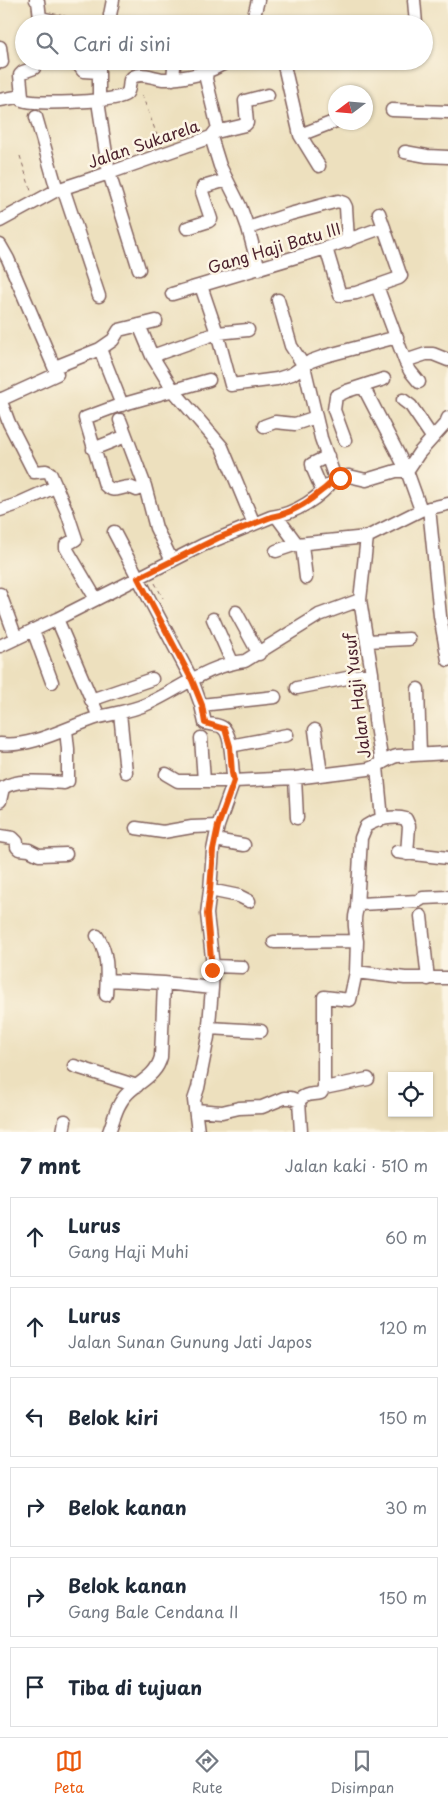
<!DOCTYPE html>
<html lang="id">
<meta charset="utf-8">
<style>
body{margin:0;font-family:"Playpen Sans",sans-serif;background:#f2f2f3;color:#1f2937}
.controls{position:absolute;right:15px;bottom:15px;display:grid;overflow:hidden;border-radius:0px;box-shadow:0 1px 4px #0004}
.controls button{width:45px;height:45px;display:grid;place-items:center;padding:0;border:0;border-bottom:1px solid #e0e1e3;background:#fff;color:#1f2937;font:25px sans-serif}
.compass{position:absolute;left:328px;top:85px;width:45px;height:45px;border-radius:50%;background:#fff;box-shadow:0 1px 4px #0004;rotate:254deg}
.stop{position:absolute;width:15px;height:15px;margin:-11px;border:4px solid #ea580c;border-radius:50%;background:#fff}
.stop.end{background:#ea580c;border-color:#fff;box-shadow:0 1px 5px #0008}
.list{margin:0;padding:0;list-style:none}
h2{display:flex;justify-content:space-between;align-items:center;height:65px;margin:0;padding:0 20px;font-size:21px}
h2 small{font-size:16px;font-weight:400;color:#747a83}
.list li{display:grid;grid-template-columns:32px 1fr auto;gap:15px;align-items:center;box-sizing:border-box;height:80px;margin:0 10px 10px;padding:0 10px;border:1px solid #e0e1e3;border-radius:0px}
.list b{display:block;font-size:19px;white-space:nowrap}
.list p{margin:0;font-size:16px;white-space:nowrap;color:#747a83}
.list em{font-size:16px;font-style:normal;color:#747a83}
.icon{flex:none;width:28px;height:28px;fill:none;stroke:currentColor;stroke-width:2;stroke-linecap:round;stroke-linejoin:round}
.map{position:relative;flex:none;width:448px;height:1132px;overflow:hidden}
.search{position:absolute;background:#fff;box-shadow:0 1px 4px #0004;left:15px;right:15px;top:15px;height:55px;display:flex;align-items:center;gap:12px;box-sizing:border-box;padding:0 18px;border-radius:28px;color:#747a83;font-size:19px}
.sheet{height:605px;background:#fff}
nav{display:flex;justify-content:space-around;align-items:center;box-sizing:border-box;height:70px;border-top:1px solid #e0e1e3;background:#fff;font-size:14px;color:#747a83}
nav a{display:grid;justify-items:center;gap:2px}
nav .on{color:#ea580c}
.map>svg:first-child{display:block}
</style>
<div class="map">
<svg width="448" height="1132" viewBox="0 0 448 1132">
<rect width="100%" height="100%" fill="#fcf5e5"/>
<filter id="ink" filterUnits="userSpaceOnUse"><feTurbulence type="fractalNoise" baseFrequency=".02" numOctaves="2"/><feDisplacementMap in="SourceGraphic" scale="10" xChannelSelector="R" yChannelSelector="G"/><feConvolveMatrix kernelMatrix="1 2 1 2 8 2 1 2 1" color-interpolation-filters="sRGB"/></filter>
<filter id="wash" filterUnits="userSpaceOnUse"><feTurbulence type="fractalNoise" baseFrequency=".0096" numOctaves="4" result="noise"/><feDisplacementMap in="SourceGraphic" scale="20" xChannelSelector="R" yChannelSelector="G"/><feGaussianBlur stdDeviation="1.12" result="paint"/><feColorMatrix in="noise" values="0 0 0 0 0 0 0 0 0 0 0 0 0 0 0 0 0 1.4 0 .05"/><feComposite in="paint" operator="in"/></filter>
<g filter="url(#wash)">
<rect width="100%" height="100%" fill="#ede0be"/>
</g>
<g filter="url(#ink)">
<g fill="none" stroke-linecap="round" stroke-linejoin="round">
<defs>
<path id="minor" d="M36,0L38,1L40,18
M113,0L110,15L112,22L115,24
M414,0L416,24
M36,24L40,18L69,24
M252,24L258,0
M0,47L2,62H0
M65,61L78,64L83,71L99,72
M99,61V108L109,173L139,269
M172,61L174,67L173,79
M283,61L300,135L319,166
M20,96C22,100 21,100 26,101C39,104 118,102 126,94C130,91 129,84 130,80C137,70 153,78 163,79C175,79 194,76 206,72C214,69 222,64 231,61
M0,100L22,96L20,75L23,72L34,68L35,61
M392,110L448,112
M36,117L57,190
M216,132L245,125L247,123L245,101L268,95
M300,135L336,121
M211,137L220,166L240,206L248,228L259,269
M405,152L427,156L448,157
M63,188L99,296
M0,221L57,190L109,173L211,137L218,128L206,79L207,72
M187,228L209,221L211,219L202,192L203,187L227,180
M248,228L290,214L338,201L344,203L346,207L348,241
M0,245L8,259L57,374L0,400
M326,248L340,295L356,293L399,278L401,276L399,271L379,213
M201,286L217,333L231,385L277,379L292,374L311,361L325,356L397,337
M377,286L405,361L410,371L419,382
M172,294L326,248L384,227
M278,300L291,346L304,366L321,438L335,478
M139,325L152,356L173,390L222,447L254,524
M100,349L122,405
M152,356L217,333L248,330
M405,361L426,354H433L448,360
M55,367L100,349L113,340L119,330L156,321
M363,386L407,471L421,510
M0,399L9,423L34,472L46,471L50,473L67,512L76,539L66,545V548L96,599
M403,400L411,406L432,437
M120,420L145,486L156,528L172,561
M264,426L275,422L295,424L316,417
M345,440L334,410L336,396L347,391L384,379
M93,449L126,436
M407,471L419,453L446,423L448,418
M335,478L349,476L366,480L396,471H407
M145,486L137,490C137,490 130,487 129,487C119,487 114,494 105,485L85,418L117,406L209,380
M322,490L313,469L312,464L328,456
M429,508L440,616L448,660
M0,510L15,505L55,487
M277,517L297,544
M114,532L192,680L201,705L205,723C210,725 219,724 223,728C233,735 231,769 234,781
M367,537L360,600L372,673L375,720L382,763
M302,545L306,578
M276,551L297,544L367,537L421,510L448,504
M0,594L16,638
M236,612L259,654
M57,619L99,717
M213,619L232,662
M33,630L52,682
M367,641L409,639
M0,646L57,619L203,545L271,517C295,514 321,497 335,478
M297,688L372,673
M418,689L420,754
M91,700L152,679
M201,705L275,697
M120,713L126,772
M315,730L321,774
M201,738L204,781
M0,744C33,748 69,726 99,717C115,713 132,711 147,704C180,689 208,665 245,661L319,615L360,600
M230,746L287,735
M377,767L382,819
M166,774L178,781H234L295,778L368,769C379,766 386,759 397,756L448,753
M295,778L297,818
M0,801L3,788C17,778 47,782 64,783L68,781V749L66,730
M136,828L163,832L192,827L218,826
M0,836L13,838L17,842V847L19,849L29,850L39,855L66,854
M215,840L244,845
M397,852L448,858
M210,890L239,896L249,901
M357,907L361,838L366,826C377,819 394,815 406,819L409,826L407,854
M421,916L428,979
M97,936C109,953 107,974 106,995
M274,942L357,941C355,930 352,913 360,904L418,901L423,898L448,897
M213,966L242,967
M356,972L405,978H448
M107,980L164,983
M209,1028L261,1031
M74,1066L137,1086
M324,1088L368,1079
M195,1110L222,1112L239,1108L262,1107L284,1098H291L299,1101
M63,1132L65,1121
M109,1132C114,1119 117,1103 128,1093C140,1081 156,1076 161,1057L164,983L212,988
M198,1132L194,1100L198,1088L208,1037L212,988L213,966L207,914L210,890L213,850L218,826L234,781
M301,1132L299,1101C304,1093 313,1095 321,1093L324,1088V997L350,1000L356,972L357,941"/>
</defs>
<!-- minor casing -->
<use href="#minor" stroke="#83635e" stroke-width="15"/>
<!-- path -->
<path stroke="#83635e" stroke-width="1" stroke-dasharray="4 4" stroke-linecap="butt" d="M142,95L160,143
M20,156L31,191
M155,583L163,598"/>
<!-- minor -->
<use href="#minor" stroke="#fff" stroke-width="12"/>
</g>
</g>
<g fill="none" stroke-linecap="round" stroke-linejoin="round" filter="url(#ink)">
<!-- route -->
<path stroke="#ea580c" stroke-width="6" d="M212,970L207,914L210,890L213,850L218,826L234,781L232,773L230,746L225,729L205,723L202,705L192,680L138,578L218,538L271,517C289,514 306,504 320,492C326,487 329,487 333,479L340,478"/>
</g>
<g text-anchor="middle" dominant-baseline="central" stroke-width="5" stroke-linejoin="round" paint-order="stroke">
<!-- street labels -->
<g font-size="16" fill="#4a1f2b" stroke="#fcf5e5">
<text transform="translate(143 143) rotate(-19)">Jalan Sukarela</text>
<text transform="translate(274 247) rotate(-17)">Gang Haji Batu III</text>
<text transform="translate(356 696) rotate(-97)">Jalan Haji Yusuf</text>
</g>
</g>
</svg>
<div class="controls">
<button><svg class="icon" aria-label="locate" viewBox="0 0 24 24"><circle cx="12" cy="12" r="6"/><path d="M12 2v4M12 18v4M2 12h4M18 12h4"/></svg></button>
</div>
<svg class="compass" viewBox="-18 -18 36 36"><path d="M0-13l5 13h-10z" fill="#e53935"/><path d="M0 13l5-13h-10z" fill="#747a83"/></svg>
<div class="stop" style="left:340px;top:478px"></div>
<div class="stop end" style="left:212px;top:970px"></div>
<div class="search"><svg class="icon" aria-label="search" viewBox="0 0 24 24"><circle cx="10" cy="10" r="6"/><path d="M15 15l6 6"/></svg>Cari di sini</div>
</div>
<section class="sheet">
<h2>7 mnt<small>Jalan kaki · 510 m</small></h2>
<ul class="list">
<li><svg class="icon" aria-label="ahead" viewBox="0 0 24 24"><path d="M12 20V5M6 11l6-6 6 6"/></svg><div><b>Lurus</b><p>Gang Haji Muhi</p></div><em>60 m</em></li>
<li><svg class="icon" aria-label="ahead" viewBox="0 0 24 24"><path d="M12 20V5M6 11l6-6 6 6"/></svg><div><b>Lurus</b><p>Jalan Sunan Gunung Jati Japos</p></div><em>120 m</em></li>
<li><svg class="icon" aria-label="left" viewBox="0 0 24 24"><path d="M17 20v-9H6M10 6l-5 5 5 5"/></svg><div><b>Belok kiri</b></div><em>150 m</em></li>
<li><svg class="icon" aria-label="right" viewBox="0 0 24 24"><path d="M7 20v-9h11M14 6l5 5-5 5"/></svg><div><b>Belok kanan</b></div><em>30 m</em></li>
<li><svg class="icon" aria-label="right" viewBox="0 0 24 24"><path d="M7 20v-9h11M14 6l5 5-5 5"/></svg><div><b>Belok kanan</b><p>Gang Bale Cendana II</p></div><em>150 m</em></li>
<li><svg class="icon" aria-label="arrive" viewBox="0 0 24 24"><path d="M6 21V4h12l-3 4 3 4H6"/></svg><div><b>Tiba di tujuan</b></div></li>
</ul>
</section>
<nav>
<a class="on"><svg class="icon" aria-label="map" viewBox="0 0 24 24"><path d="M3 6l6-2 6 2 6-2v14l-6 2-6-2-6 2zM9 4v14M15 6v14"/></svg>Peta</a>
<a><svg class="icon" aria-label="directions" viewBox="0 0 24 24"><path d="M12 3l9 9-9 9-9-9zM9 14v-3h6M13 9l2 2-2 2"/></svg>Rute</a>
<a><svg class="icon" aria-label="saved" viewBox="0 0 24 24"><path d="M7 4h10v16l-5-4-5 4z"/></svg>Disimpan</a>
</nav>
